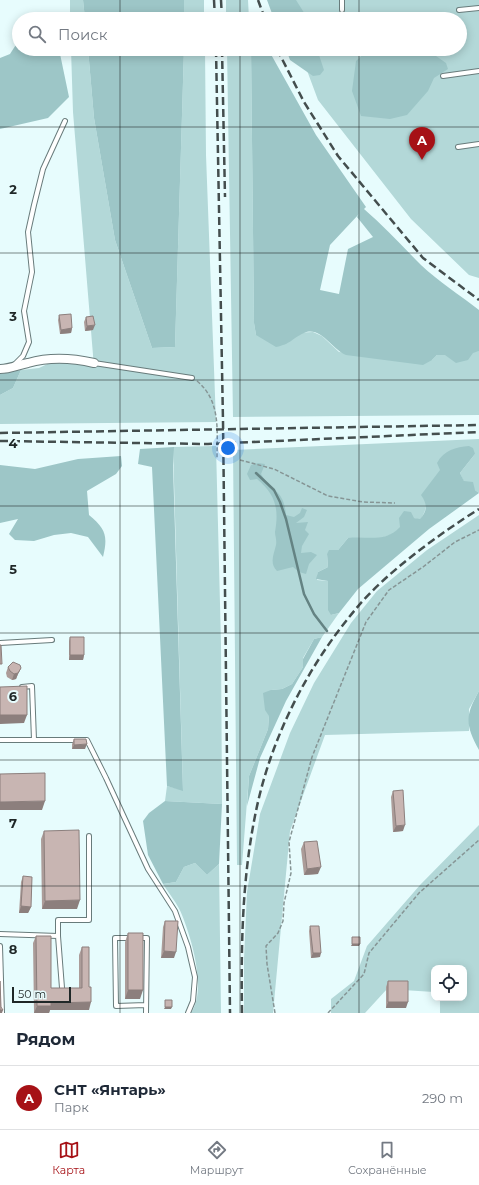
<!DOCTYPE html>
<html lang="ru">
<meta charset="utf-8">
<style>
body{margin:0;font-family:Montserrat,sans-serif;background:#f2f2f3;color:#1f2937}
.controls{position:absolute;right:12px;bottom:12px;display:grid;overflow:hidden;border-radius:8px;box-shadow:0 2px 10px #0003}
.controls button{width:36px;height:36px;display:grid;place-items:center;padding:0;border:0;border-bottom:1px solid #e0e1e3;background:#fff;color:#1f2937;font:20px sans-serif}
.scale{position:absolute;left:12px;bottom:10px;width:59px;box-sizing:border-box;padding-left:4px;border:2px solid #1f2727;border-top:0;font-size:11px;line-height:14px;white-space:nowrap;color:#1f2727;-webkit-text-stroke:3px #e7fcfd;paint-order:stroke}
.you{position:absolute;left:228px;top:448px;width:14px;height:14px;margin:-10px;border:3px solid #fff;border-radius:50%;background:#1a73e8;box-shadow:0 0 0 6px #1a73e833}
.badge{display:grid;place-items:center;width:26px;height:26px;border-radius:50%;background:#a61116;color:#fff;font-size:13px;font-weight:700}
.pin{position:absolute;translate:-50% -33px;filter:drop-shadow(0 1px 2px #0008)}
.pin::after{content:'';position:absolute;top:21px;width:14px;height:12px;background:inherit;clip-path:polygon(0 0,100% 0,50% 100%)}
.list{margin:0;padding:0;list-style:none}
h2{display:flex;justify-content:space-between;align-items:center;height:52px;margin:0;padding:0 16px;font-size:17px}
h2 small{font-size:13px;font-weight:400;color:#747a83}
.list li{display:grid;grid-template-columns:26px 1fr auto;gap:12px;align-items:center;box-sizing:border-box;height:64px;padding:0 16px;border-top:1px solid #e0e1e3}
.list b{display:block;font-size:15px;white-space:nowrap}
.list p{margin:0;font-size:13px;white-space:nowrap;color:#747a83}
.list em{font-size:13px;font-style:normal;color:#747a83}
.icon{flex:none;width:22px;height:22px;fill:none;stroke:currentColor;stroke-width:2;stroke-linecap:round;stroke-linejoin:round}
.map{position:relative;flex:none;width:479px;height:1013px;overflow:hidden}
.search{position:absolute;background:#fff;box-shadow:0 2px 10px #0003;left:12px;right:12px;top:12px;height:44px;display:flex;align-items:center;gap:10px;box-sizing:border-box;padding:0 14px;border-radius:22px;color:#747a83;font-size:15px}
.sheet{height:116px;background:#fff}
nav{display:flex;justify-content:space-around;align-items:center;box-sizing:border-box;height:56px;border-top:1px solid #e0e1e3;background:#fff;font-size:11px;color:#747a83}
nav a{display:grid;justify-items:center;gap:2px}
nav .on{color:#a61116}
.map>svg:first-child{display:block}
</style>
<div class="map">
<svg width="479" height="1013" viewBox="0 0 479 1013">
<rect width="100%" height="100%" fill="#e7fcfd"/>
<!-- green -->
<path fill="#b3d8d8" d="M70,0H83L85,19H70Z
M184,0H204V19H184Z
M226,0H248L249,19H226Z
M280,0H479V278L469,275L411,219L318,100L299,49H460V19H287Z
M71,49H88L94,118L115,240L152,348L175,347L184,49H205L206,155L216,422L0,424V395L13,388L21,370L39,368L58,359L94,367L73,112Z
M227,49H251L254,323L256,335L313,332L322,336L339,352L432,360L437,355L479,351V415L233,417Z
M479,439V493L464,482L460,473L475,454C447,467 437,465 428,497C425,507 427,510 420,520L414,518L393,534L381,538H348L338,550L327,554L328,567L318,572L317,580L328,581L331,615L339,613L322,637L314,639L303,658V667L292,684L282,689L271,690L268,729L249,776L242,865H237L233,450Z
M216,446L221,643L222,804L165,801L167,786L183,790L173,447Z
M479,515V691L469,709V731L325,735L290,831L273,1013H244V959L247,892L260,814L290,733L314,683L351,623L377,591L427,550Z
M479,825V1013H440V998H464V968H434V992L387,989L365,1013H331V999L354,981L367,946L420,885Z
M195,863L207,875L219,864L221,1013H191C207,990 192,940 182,915C178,904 169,894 163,884L176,882L184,867Z"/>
<!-- forest -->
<path fill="#9dc6c7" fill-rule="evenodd" d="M83,0H184V19H85Z
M267,0H296L308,19H274Z
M19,40V49H59L69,97L48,118L0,129V58L10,54Z
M88,49H184L175,347L152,348L115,240L94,118Z
M251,49H268L316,135L366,207L364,209C385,227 402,246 421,265C439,282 460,295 479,310V351L473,353L468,360L456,363L445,355H437L432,360L423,365L346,355C333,350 320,325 304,333C291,339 291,344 276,347L256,335L254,323ZM359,214L357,217L373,237L348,249L339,294L320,290L330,245Z
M286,49H317L324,70L320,75L313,76L290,60Z
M369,49H426L446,63L448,69L434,78L428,91L407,115L390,119L361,116L352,91L356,61Z
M21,370L13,388L0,395V374Z
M469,446L473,448L475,454L460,473L464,481L473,482L475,490L479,493L429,529L358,589L339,613L331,615L328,610V581L316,579L318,572L328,567L327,554L329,550H338L348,538C368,536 385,543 400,527L399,518L404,511L411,512L414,518L420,519C427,511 428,505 421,495L440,470L437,463C444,450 456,447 469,446Z
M174,447L173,465L183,791L167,786L152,467L138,464L140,449Z
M121,456L122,466L116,474L87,491L89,515C106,529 108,536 103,557L88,537L71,533L54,535L34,541L15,540L9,534L18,519L0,523V465L35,469L78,459Z
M258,463L265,464L261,474C272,493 284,489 286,515L294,517L300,513L302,508L307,510L304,517L296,523L308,522L305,530L309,534L302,546L301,553L311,552L317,555L309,564L306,574L299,572L293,567L277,571C269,563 274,554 276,545C277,540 275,536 275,532C279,509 276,495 257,479L250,480L247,474L251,465Z
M322,637L286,701L260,758L247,806L249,776L268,729L269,716L265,710L263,693L271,690L282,689L292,684L303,667V659L314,639Z
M479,691V750C465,724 465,716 479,691Z
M165,801L222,804L219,864L207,875L195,863L184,867L176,882L163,884L148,855L143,821L149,813Z"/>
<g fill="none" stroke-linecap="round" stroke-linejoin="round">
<!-- stream -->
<path stroke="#648383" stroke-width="2.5" d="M256,473L274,490L280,502L286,519L304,594L314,614L327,631"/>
<defs>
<path id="service" d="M342,10V0
M459,10L479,8
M443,76L479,71
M458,147L479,144
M94,363L192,378
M14,365L23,356L29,342L24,311L32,272L28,232L34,205L43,169L65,121
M0,643L52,640
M22,687L32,686L34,740
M0,740H87L106,778L148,869L175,911L188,947L195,977L193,1001L188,1013
M0,934L58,936L62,988
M58,936V920H89V836
M132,938H115L116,1006L146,1005
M139,938H147L146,1013
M0,946L2,1013"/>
<path id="minor" d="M0,369C10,369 18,365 28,363C49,357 72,358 94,363"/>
</defs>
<!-- service casing -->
<use href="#service" stroke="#687b7b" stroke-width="6"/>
<!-- minor casing -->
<use href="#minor" stroke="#687b7b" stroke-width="10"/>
<!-- path -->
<path stroke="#869595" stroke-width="1.5" stroke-dasharray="4 2" stroke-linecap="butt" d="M197,381C221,401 217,430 217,459
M240,460L274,469L328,496L363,502L395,503
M275,1013L267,964L266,946L278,933L283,921L284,903L291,873L289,842L312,757L366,622L389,590L423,567L455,542L479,530
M328,1013L364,974L369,953L419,893L479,840"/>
<!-- service -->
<use href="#service" stroke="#fff" stroke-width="4"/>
<!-- minor -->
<use href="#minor" stroke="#fff" stroke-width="8"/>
<!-- rail -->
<path stroke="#444e4e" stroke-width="2.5" stroke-dasharray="8 4" stroke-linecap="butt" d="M214,0L215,19
M221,0L222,19
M258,0L265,19
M216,49L223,421L230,1013
M222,49L225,197
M277,49L304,102L338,156L423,258L479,300
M0,433L479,425
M0,441L208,444L479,432
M242,1013C241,945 242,878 256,811C271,738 307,667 355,610C384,574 439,534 479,509"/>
</g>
<!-- wall -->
<path fill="#ac9c99" d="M59,315L72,328L71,333L60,334L58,320Z
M86,317L93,330L85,331L84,322Z
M70,637L84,655L83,660H69V641Z
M8,667L21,668L18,674L16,679L12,680L7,677L6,673Z
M74,739L85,749H72V744Z
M393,791L403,831L393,832L391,797Z
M44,831L77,909H42L41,839Z
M304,842L318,874L304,875L301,849Z
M23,876L31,907L28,913H19L21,882Z
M165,921L174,958H161L163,927Z
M310,926L320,957L311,958L309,931Z
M128,933L140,999H125V942Z
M36,936L51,988H79V955L82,947L89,1010H50L49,1013H34L33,943Z
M388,981L406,1008H386V987Z"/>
<!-- shaded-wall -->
<path fill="#8c7f7d" d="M95,325L93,330L85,331L87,326Z
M72,328L71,333L60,334L61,330Z
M70,655H84L83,660H69Z
M21,668L18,674L16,679L12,680L14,674Z
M0,715H27L24,723L0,724Z
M87,744L85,749H72L74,745Z
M45,801L42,810H0V802Z
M405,825L403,831L393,832L396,826Z
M321,867L318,874L304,875L307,869Z
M80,900L77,909H42L45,901Z
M21,906L31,907L28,913H19Z
M352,944H360L359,946H351Z
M164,951L176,952L174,958H161Z
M313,953H321L320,957L311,958Z
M128,990H143L140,999H125Z
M91,1002L89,1010H50L49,1013H34L37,1006L51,1003Z
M388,1002H408L406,1008H386Z
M165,1007H172L171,1009H164Z
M0,1010H3L2,1013H0Z"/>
<!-- building -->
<path fill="#c8b5b2" stroke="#8c7f7d" d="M71,314L72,328L61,330L59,315Z
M93,316L95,325L87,326L86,317Z
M70,637H84V655H70Z
M0,645H1L2,664H0Z
M13,662L20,665L21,668L18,673L14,674L10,671L8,667Z
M27,686V715H0V687Z
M74,739H86L87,744L74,745Z
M45,773V801L0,802V774Z
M403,790L405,825L396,826L393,791Z
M79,830L80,900L45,901L44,831Z
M317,841L321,867L307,869L304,842Z
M23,876L32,877L31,907L21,906Z
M165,921H178L176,952L164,951Z
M310,926H319L321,953H313Z
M128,933H143V990H128Z
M36,936H51V988H82V947H89V987H91V1002L51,1003V1006H37Z
M352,937H360V944H352Z
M0,981L1,1007L3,1010H0Z
M388,981H408V1002H388Z
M165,1000H172V1007H165Z"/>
<!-- grid -->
<path fill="none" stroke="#1f2727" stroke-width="1" stroke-opacity="0.55" d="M120,0V19M240,0V19M359,0V19M120,49V1013M240,49V1013M359,49V1013M0,127H479M0,253H479M0,380H479M0,506H479M0,633H479M0,760H479M0,886H479"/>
<g font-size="13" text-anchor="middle" font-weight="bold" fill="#1f2727" stroke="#e7fcfd" stroke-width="4" stroke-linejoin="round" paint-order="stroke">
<text x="13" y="194">2</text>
<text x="13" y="321">3</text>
<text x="13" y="448">4</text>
<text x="13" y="574">5</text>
<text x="13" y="701">6</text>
<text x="13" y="828">7</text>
<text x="13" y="954">8</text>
</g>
</svg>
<div class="controls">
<button><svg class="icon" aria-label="locate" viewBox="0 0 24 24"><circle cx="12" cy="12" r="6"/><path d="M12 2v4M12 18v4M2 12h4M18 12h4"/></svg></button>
</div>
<div class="scale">50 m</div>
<div class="you"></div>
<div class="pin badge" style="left:422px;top:160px">A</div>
<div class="search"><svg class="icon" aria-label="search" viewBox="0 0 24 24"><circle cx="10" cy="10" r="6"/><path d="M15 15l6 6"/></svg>Поиск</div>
</div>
<section class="sheet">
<h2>Рядом<small></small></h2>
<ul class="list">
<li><span class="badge">A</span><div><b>СНТ «Янтарь»</b><p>Парк</p></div><em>290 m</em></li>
</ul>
</section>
<nav>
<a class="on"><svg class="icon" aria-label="map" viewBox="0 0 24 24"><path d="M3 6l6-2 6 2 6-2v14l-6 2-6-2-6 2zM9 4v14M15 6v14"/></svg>Карта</a>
<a><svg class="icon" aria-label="directions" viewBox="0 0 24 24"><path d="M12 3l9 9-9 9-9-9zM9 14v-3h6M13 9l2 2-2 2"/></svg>Маршрут</a>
<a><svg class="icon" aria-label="saved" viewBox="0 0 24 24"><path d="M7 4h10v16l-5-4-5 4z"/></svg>Сохранённые</a>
</nav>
